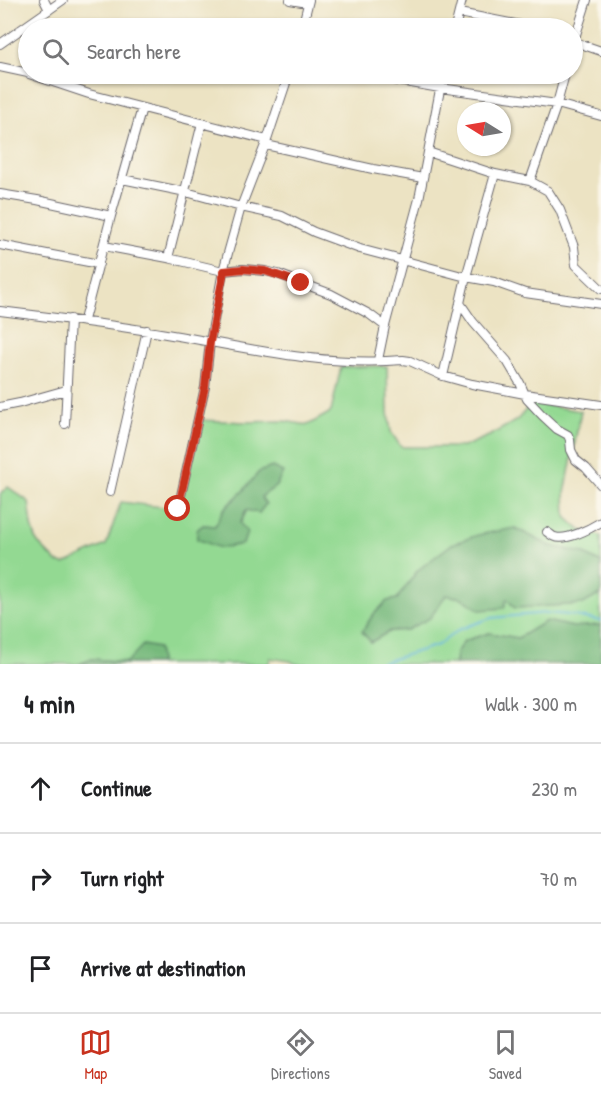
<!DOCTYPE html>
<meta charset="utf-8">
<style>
body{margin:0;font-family:"Patrick Hand",sans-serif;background:#f6f6f6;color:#202124}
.compass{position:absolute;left:457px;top:102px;width:54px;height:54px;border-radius:50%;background:#fff;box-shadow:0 2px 4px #0004;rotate:281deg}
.stop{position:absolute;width:18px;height:18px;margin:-14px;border:4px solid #c8321e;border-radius:50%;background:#fff}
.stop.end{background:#c8321e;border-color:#fff;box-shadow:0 2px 6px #0008}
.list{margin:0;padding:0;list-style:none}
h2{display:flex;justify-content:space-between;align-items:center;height:78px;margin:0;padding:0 24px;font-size:26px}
h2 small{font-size:20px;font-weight:400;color:#757577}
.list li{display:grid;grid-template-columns:39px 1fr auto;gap:18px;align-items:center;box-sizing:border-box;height:90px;padding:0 24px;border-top:2px solid #e0e0e0}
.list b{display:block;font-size:22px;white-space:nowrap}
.list em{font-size:20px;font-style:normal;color:#757577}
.icon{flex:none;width:33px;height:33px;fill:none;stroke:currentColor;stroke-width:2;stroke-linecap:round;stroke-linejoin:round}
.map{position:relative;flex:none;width:601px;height:664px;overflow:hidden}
.search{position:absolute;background:#fff;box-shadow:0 2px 4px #0004;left:18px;right:18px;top:18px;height:66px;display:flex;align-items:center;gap:15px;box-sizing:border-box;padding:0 21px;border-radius:33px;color:#757577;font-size:22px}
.sheet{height:348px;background:#fff}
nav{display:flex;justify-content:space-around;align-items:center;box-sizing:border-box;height:84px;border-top:2px solid #e0e0e0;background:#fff;font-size:16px;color:#757577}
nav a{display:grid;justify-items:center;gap:3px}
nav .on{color:#c8321e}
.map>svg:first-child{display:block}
</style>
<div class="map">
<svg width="601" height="664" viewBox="0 0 601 664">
<rect width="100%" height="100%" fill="#fbf7ec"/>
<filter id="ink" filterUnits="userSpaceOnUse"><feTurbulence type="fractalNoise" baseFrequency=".0167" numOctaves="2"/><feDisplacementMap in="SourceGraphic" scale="12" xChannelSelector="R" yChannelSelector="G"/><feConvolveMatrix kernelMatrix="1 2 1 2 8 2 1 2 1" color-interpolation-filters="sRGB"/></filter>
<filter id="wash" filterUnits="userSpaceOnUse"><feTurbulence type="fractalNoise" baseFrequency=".008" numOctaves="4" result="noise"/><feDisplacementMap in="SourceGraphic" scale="24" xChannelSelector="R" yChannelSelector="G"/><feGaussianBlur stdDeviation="1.35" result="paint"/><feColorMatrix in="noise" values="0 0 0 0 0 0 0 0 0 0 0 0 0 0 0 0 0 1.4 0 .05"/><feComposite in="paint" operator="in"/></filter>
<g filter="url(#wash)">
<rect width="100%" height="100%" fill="#ece3c3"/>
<!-- green -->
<path fill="#93d992" stroke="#5a7e66" stroke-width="1.5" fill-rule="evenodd" d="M387,366L388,412L391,432L401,447H463L491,435L517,420L532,403L581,411L565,493L566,517L580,530L601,536V563L583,553L550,546L515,528L418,570L397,599L371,642L390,631L407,630L430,617L446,595L462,598L481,610L507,599L515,608L583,604L600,594L601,625L573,627L546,621L518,638L489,633L464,641L456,653L455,664H296L290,661L270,658L269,664H158L160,661L127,662L92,659L79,664H0V494L8,487L29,502L32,526L37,542L57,562L64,564L106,545L121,502L178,509L199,420L246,422L284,421L308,425L331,412L341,367ZM276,486L261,497L259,513L247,510L240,524L197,530L203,525L215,526L224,509L242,492Z"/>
<!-- forest -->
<path fill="#76b97c" stroke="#4c6e5c" stroke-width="1.5" d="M272,467L283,472L276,486L261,497L266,504L259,513L246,510L240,523L247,532L243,544L220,548L197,539V530L203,525L215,526L224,509L242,492L259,472Z
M515,528L550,546L583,553L601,563V594L583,604L515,608L507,599L504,608L480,610L462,598L446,595L430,618L407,630L390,631L371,642L362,632L372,616L387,601L397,599L418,570L452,544L478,535Z
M546,621L573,627L601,625V664H455L456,653L464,641L489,633L518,638Z
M143,645L158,648L160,661L158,664H79L92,659L127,662Z"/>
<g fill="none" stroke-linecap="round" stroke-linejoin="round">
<!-- stream -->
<path stroke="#5cb4d9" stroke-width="2" d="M377,664L438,645L460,629L491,618L547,613L570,615L601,621"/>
</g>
</g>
<g filter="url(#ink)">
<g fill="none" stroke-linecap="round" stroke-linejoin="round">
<defs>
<path id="minor" d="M44,0L49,10
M290,0L308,3
M459,13L536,28
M302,28L309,0
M455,28L462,0
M572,41L601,51
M0,44L63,0
M572,47L587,0
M0,67L28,73
M29,74L89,94L267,140
M359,74L440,88L557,104L601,116
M266,145L373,169L423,178
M428,152L495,174L530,181L548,191L560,210L574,247L576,265L601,289
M122,179L186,192L241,207L282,216L314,232L360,249L466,277L494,282L525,293L601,304
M530,181L557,104L565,74
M0,194L37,200L111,216
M0,245L99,264
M104,246L168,258L223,271L243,269L265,271L278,274L331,294L369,314L385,326
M168,258L202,123
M460,303L473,322L507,361L520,383L527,399L542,415L557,429L568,435L570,440L571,450L576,460L586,468L601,485
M0,311C58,318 115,325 172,335C248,348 325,367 403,360L410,361L443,376L472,384L525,394L601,405
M84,320L111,216L142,108
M378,360L385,326L419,199L443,74
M443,376L466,277L495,174
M0,407L20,403L66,390
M65,424L70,319
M110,492L147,330
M178,509L205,387L210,342L223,271L241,207L267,140L289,74
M547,532C549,533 553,537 555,537C567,541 591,528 601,522"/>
</defs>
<!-- minor casing -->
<use href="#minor" stroke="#69666b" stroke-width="10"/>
<!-- minor -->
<use href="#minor" stroke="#fff" stroke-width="8"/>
</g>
</g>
<g fill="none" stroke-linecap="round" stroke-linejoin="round" filter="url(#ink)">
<!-- route -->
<path stroke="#c8321e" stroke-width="8" d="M178,509L205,387L210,342L224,271L243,269L265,271L301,283"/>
</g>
</svg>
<svg class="compass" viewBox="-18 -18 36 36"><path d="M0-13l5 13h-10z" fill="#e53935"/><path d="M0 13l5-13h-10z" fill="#757577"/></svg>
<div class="stop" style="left:178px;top:509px"></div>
<div class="stop end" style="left:301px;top:283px"></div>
<div class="search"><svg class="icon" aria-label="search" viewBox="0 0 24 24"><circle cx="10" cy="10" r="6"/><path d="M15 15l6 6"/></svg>Search here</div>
</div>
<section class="sheet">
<h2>4 min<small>Walk · 300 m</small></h2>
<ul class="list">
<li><svg class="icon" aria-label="ahead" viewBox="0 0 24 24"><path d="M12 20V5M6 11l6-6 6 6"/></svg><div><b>Continue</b></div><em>230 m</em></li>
<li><svg class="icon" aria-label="right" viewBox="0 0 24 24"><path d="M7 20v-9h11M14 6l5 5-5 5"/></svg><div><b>Turn right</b></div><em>70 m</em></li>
<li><svg class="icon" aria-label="arrive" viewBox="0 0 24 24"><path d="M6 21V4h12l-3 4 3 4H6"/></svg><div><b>Arrive at destination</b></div></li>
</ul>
</section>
<nav>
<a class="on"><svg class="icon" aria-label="map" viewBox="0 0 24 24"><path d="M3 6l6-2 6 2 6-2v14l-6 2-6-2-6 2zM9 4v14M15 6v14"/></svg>Map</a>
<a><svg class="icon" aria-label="directions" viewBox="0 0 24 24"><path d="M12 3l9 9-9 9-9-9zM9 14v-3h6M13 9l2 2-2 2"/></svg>Directions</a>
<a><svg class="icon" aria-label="saved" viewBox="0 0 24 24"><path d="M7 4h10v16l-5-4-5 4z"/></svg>Saved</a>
</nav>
